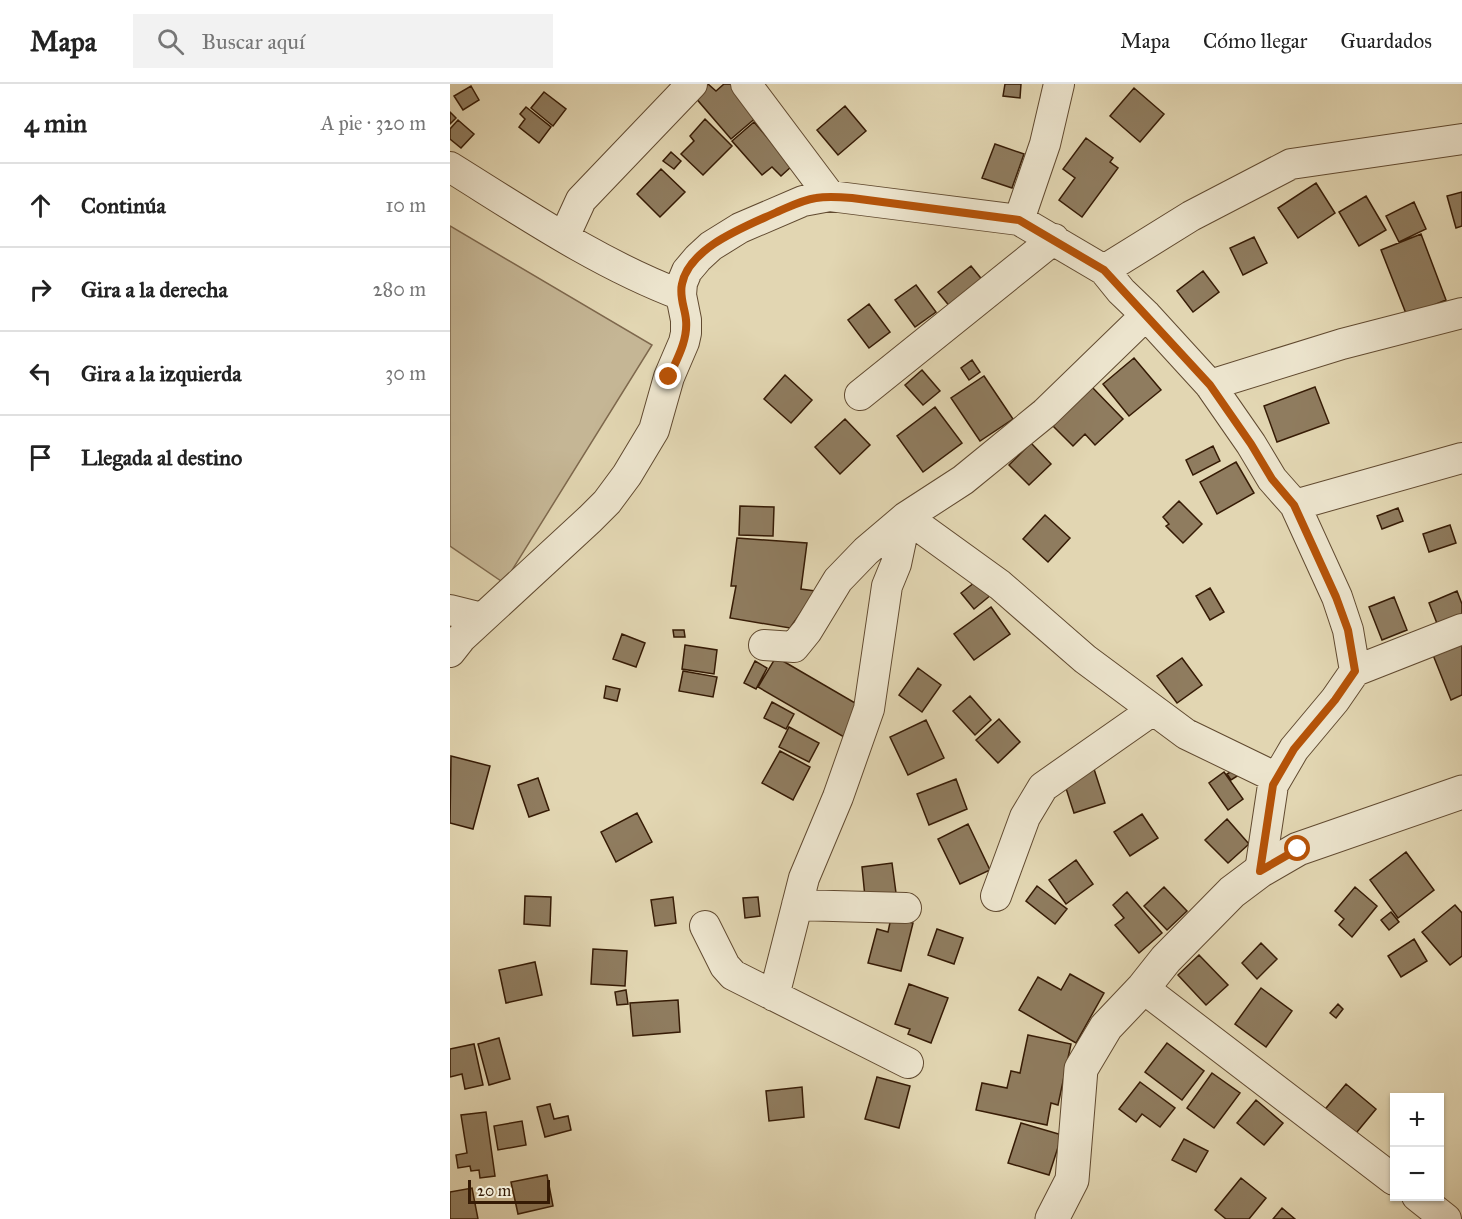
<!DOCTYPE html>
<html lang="es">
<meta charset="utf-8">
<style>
body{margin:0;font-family:"IM FELL Great Primer",serif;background:#f2f2f2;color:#222}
.controls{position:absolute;right:18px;bottom:18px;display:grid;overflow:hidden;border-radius:0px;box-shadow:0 2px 4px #0004}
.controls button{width:54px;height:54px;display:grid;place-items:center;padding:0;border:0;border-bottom:2px solid #e0e0e0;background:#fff;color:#222;font:30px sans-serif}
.scale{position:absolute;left:18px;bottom:15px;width:82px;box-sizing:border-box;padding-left:6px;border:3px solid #361b05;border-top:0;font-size:16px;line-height:21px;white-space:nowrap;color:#361b05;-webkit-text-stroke:4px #ece4cd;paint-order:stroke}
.stop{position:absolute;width:18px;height:18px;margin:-14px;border:4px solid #b45309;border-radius:50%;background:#fff}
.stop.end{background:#b45309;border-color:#fff;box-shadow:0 2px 6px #0008}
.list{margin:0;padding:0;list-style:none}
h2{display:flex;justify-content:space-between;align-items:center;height:78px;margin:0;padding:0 24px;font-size:26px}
h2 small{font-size:20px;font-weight:400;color:#767676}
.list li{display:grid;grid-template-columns:39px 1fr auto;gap:18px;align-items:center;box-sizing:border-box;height:84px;padding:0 24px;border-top:2px solid #e0e0e0}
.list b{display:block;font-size:22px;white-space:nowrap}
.list em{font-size:20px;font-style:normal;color:#767676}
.icon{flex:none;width:33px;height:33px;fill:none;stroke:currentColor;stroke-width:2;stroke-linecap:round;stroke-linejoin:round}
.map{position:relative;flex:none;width:1012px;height:1135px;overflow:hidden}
header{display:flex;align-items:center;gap:36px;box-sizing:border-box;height:84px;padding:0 30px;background:#fff;border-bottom:2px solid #e0e0e0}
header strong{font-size:28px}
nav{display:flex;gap:33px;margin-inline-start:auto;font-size:21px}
.search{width:420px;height:54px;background:#f2f2f2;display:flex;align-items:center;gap:15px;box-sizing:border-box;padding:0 21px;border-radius:0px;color:#767676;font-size:22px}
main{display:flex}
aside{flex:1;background:#fff}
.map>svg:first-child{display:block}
</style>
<header>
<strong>Mapa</strong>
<div class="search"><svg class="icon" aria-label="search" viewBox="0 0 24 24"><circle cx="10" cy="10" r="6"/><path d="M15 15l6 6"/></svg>Buscar aquí</div>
<nav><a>Mapa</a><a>Cómo llegar</a><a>Guardados</a></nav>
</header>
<main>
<aside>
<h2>4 min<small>A pie · 320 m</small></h2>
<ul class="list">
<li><svg class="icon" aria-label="ahead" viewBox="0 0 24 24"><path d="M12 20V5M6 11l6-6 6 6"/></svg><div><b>Continúa</b></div><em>10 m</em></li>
<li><svg class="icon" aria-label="right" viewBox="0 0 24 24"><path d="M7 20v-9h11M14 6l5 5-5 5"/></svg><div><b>Gira a la derecha</b></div><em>280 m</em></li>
<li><svg class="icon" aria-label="left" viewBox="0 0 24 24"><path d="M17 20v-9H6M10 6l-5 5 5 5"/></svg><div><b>Gira a la izquierda</b></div><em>30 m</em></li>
<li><svg class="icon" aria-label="arrive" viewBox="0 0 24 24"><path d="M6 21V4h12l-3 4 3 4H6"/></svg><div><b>Llegada al destino</b></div></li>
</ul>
</aside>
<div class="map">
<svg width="1012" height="1135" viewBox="0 0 1012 1135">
<rect width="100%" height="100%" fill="#e2d6b2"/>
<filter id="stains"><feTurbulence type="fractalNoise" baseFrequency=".00333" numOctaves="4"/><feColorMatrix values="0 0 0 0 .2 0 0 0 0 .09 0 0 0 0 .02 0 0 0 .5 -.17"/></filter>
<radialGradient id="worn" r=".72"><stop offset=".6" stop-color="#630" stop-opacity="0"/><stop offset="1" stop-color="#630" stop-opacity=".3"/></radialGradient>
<!-- green -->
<path fill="#c5b695" stroke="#7e684d" stroke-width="1.5" d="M0,142L202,261L54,499L0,462Z"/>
<!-- building -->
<path fill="#8f7c5f" stroke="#361b05" stroke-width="1.5" d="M258,0L266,7L274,0H281L308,32L281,55L244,12Z
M555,0H571L570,14L553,12Z
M21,2L29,16L13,26L4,12Z
M684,4L714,30L690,58L660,32Z
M94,8L116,25L103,42L81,24Z
M395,22L416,47L388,71L367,46Z
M76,23L101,43L89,59L69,43L75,35L70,30Z
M0,28L6,34L0,40Z
M255,35L282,62L253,91L231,70L244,57L240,52Z
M8,36L24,50L11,64L0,55V45Z
M304,38L342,82L331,92L322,83L312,91L282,57Z
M636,54L663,74L660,78L668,84L632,133L609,116L625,94L613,85Z
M545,60L574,70L562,104L532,94Z
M221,68L231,77L224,85L213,77Z
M211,85L235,108L210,133L187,110Z
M866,99L885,129L848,154L828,124Z
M1012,108V142L1006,144L997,112Z
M916,112L936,146L909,162L889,128Z
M964,118L976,145L949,158L936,132Z
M971,150L996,216L957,232L931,166Z
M804,153L817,179L793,191L780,164Z
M521,182L534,198L501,224L488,208Z
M753,187L769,208L743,228L727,207Z
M466,201L486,228L465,243L445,216Z
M419,220L440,248L419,264L398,236Z
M684,274L711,306L679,332L653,300Z
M522,276L530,288L519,296L511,284Z
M472,286L490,307L473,321L455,301Z
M335,291L362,316L341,339L314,315Z
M534,292L563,335L530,357L501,314Z
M639,300L673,335L645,361L635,350L623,362L599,338Z
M865,303L879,339L827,358L814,322Z
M485,323L512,359L473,388L447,352Z
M395,335L420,361L390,390L365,363Z
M581,359L601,380L579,401L559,381Z
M763,362L770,377L743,391L736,376Z
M786,378L804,409L767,430L750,398Z
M729,417L752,440L733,459L716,442L719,440L713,433Z
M290,422L324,423L323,452L289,451Z
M948,424L953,437L932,445L927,432Z
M595,431L620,454L598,478L573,455Z
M1000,441L1006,459L979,468L973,450Z
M287,454L357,459L351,505L366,507L340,544L280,534L286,502H281Z
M529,495L541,511L524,525L511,509Z
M760,504L774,528L760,536L746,512Z
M1007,507L1012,520V532L988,542L979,519Z
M944,513L957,546L932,556L919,523Z
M541,523L560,550L524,576L504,550Z
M223,546H234L235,553H224Z
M172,550L195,559L186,583L163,575Z
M1012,554V611L1001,616L981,566Z
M235,561L267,566L264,590L232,585Z
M326,573L412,623L394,653L308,603Z
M732,574L752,601L727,619L707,592Z
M305,577L317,584L306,605L294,599Z
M468,584L491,601L472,628L449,611Z
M233,587L267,593L263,613L229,607Z
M156,602L170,605L167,617L154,614Z
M520,612L541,636L525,651L503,627Z
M322,618L344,630L336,645L314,634Z
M549,635L570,658L548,679L526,656Z
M476,636L494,674L458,691L440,653Z
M339,643L369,659L359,678L329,663Z
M330,667L360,683L343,716L312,699Z
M1,672L40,682L23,745L0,739Z
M788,683L792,689L781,696L777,690Z
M644,685L655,719L624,729L613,695Z
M774,688L793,715L778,726L759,699Z
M88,694L99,726L79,733L68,701Z
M506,695L517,725L479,741L467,710Z
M187,729L202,758L166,778L151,748Z
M692,730L708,754L680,772L664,748Z
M777,735L799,760L778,779L755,756Z
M518,740L540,786L510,800L488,755Z
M956,768L984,806L948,834L920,796Z
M626,776L643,800L616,820L599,796Z
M442,779L446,809L415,813L412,783Z
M587,802L617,825L605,840L576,817Z
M714,803L737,827L717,846L694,822Z
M905,803L927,822L902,853L889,841L894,835L885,827Z
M677,808L712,849L689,869L665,841L674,834L663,821Z
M75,812L101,813L100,842L74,840Z
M223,813L226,839L205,842L201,816Z
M308,813L310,832L295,834L293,814Z
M1005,821L1012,829V872L1000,881L972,848Z
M941,828L949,838L939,846L931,836Z
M441,834L463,839L451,887L418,879L427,845L438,848Z
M487,845L513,854L504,880L478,871Z
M964,855L977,877L951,893L938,872Z
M811,859L827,875L807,895L792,879Z
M143,865L177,867L175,902L141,900Z
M749,871L778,901L756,921L728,891Z
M85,878L92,911L56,919L49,886Z
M620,890L654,909L626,959L569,926L588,893L611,906Z
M459,900L498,914L481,959L458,950L460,945L445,940Z
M811,904L842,927L816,963L785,940Z
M176,906L178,920L167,921L165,908Z
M228,916L230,948L183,952L180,919Z
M888,920L893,925L886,934L880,929Z
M578,951L621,960L608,1021L601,1019L597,1041L526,1026L532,999L557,1004L561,987L570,989Z
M49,954L60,995L39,1001L28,960Z
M717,959L754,987L732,1016L695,988Z
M24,960L33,1001L15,1005L12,990L0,993V965Z
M762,989L790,1009L764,1044L737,1024Z
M427,993L460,1002L449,1044L415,1035Z
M690,998L725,1024L710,1043L692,1030L686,1038L669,1025Z
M896,1000L926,1025L902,1054L872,1029Z
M352,1003L354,1033L319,1037L316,1007Z
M806,1016L833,1039L814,1061L787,1039Z
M100,1020L104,1035L118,1032L121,1046L95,1053L87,1023Z
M36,1028L45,1092L30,1094L29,1086L21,1087L20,1082L8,1084L6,1071L17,1069L11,1031Z
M72,1037L76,1061L48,1066L44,1042Z
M571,1039L612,1051L599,1091L558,1079Z
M734,1055L758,1067L746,1088L722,1076Z
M97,1091L103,1122L68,1130L61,1098Z
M791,1094L816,1114L799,1135H776L765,1126Z
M22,1104L28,1135H0V1108Z
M832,1124L845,1135H823Z"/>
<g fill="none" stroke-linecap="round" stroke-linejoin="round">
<defs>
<path id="minor" d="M296,0L380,112
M0,83C74,129 149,180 231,211
M569,136L595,60L609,0
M114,153L131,116L242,0
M654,186L741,132L841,80L1012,55
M760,301L892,260L1012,229
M410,311L604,155
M845,421L1012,374
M0,526L32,534
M314,561L344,563L357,547L388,496L416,467L456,433L513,396L595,329L696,231
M0,568L11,554L140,435L157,418L177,391L204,346L219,293L234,258L236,249V236L231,211L232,199L237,187L248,174L261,162L290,144L353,117L380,112L569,136L654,186L671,207L696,231L760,301L801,360L822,395L845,421L887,513L898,546L905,587L885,616L844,665L823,701L810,787
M905,587L1012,545
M546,812L575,733L593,703L703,626
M347,821L456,824
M255,842L275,882L283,891L458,979
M693,904L944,1096
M324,912L354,794L388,713L419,625L437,502L446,480L456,433L550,501L635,575L736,650L827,694
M967,1112L996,1135"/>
<path id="tertiary" d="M602,1135L622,1096L631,985L656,943L693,904L716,875L782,808L810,787L848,765L1012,708"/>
</defs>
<!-- minor casing -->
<use href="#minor" stroke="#614a30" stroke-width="32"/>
<!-- tertiary casing -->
<use href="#tertiary" stroke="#614a30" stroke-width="35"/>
<!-- minor -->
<use href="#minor" stroke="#ece4cd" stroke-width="30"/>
<!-- tertiary -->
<use href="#tertiary" stroke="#ece4cd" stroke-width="33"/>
</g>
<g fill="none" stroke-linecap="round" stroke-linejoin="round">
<!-- route -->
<path stroke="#b45309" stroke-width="8" d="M219,293C227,275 238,256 236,236C235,224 229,213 232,200C239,163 297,142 327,128C339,123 352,116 366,114C378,112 390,113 402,114L569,136L654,186L760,301L801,360L822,395L844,421L886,513L898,546L905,587L885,616L844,665L823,701L810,787L848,765"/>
</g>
<rect width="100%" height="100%" filter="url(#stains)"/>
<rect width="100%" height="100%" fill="url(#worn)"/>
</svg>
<div class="controls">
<button>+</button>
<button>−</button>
</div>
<div class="scale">20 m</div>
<div class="stop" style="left:848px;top:765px"></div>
<div class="stop end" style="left:219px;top:293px"></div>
</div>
</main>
